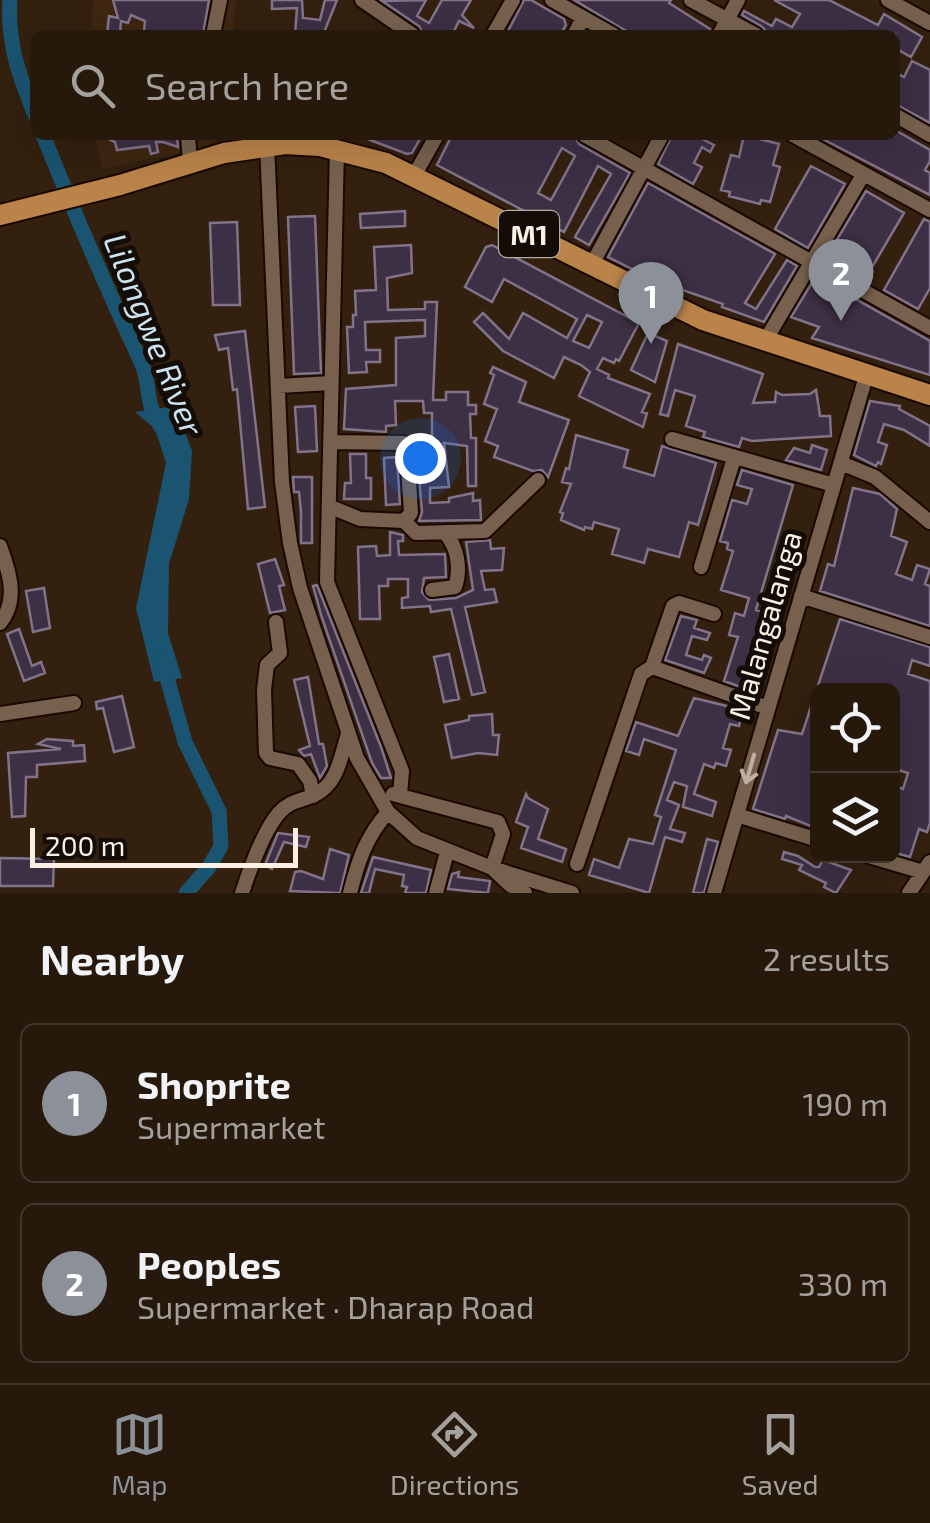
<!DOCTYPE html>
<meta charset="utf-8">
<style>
body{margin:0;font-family:"Exo 2",sans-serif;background:#322519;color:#f1f3f6}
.controls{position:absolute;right:30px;bottom:30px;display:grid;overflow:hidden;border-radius:15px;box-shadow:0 10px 40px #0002}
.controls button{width:90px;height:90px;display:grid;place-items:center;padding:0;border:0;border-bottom:2px solid #42372c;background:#26180b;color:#f1f3f6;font:50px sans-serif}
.scale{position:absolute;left:30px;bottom:25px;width:268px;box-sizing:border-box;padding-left:10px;border:5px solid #fcefe4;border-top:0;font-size:28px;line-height:35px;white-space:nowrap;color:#fcefe4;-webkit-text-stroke:8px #140c06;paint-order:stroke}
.you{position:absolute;left:420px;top:458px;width:35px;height:35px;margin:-25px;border:8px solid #fff;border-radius:50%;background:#1a73e8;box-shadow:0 0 0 15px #1a73e833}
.badge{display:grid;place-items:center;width:65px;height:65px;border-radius:50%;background:#8c9099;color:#fff;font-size:32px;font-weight:700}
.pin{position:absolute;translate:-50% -82px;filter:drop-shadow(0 2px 5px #0008)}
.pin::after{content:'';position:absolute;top:52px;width:35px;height:30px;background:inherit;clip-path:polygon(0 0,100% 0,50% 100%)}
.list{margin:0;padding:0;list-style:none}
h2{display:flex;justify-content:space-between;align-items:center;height:130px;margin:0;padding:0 40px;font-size:42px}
h2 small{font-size:32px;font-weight:400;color:#a4a09d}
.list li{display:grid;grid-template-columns:65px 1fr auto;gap:30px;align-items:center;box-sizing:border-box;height:160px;margin:0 20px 20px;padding:0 20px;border:2px solid #42372c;border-radius:15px}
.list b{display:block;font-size:38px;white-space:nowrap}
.list p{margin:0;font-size:32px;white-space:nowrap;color:#a4a09d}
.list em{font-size:32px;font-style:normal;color:#a4a09d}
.icon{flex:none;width:55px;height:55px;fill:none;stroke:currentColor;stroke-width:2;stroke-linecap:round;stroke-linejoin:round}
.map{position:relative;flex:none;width:930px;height:893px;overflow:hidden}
.search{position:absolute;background:#26180b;box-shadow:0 10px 40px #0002;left:30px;right:30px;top:30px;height:110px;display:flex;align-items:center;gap:25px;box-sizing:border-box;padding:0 35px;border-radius:15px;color:#a4a09d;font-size:38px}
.sheet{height:490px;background:#26180b}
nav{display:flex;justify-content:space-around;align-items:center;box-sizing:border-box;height:140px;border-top:2px solid #42372c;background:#26180b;font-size:28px;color:#a4a09d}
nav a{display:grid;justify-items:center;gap:5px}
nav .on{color:#8c9099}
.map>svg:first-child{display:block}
</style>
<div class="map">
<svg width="930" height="893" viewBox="0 0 930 893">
<rect width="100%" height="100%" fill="#33200f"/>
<!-- built -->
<path fill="#3e2610" d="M93,0H236L233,32L244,35H91Z
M96,135H217L215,149L189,155L183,152L102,169Z"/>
<!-- water -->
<path fill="#1a5471" d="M175,406L192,451L189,499L169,564L168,633L182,678L154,682L136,608L166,463L155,429L135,412Z"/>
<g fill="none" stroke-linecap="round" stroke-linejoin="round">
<!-- river -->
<path stroke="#1a5471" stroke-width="15" d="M10,0C7,42 19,76 35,115
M43,135C74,212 106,287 141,362C152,386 143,400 161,427
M162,660L185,742L219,811L221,846L209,867L186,893"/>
</g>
<!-- building -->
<path fill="#3d2f44" stroke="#82738b" stroke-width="2.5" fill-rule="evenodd" d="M113,0H209L203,35H153L144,32L145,21L131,15L128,23L121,21L120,35H107L109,16L118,18Z
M272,0H302L303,18L320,20L325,0H337L323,35H295L297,8L272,9Z
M426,0L417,16L429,23L442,0H471L462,15L474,28L459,21L452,35H424L419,26L382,1Z
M524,0H531L564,19L566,25L560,35H506Z
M574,0H671L669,3L710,29L708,35H633Z
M774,0H829L878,25L884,14L922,37L911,57L895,48V35H770L761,26L742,15L744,11L772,26L776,19L792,27L800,14Z
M912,61L930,70V123L895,104V84L900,75L904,77Z
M895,130L930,150V161L925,170L930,173V195L815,135H895Z
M100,135H121V139L137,138V135L177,137L178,147L163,142H156L158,152L151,154L149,146L117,150L115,142Z
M357,135H422L412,153L407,154Z
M452,135H574L579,144L630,173L589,245L575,237L611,174L598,166L564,232L437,165ZM562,148L575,156L551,200L538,193Z
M672,135H694L714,145L710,152L702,147L694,163L702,167L693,184L658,164Z
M744,135L779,144L773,165L780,167L770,202L761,200L760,204L729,196L730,192L721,190L731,155L739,157Z
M811,166L845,184L808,248L775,229Z
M648,183L775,254L745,303L756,309L787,260L797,266L764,322L722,307L723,304L677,288L676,291L608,257Z
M866,191L904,213L865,279L826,258Z
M405,211V226L361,228L360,214Z
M315,216L321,373L294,374L288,217Z
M924,219L930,222V288L918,309L884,290Z
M237,222L240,305H213L210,223Z
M411,245L412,273L387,278L388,310L425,309V302H437L433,400H446V392H468V405H476V414H470L471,438H476V486H468L467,446L444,443L449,487L430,488V503L449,502V498L473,493V501L480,500L481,520L419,521L422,512L416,443L432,442V413H424L423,401H395L396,425L386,426V432L344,429L346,389L396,385V338L425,336V320L365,322L366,350H380V362H366L367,372L349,373L347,327H353V315H356L355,291L376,290L374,247Z
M492,245L639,323L619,361L616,359L614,363L603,358L597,369L609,375L608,378L650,394L642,412L647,413L643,427L579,396L590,372L581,365L564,357L554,378L503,351L474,322L483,313L509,339L523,313L567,338L577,319L504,279L492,302L465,287L486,247ZM587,315L602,322L589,348L573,341Z
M813,281L824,287L827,283L930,341V375L812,338L819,327L791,317Z
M245,331L265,507L248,509L237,389L233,390L228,348L219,350L215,335Z
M648,333L667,341L655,382L631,370Z
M678,344L763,374L753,403L775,402L776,392L782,395L810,394L816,390L820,416H830L831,436L752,441L742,438L739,447L703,437L705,432L686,426L695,396L675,390L668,416L660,414Z
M493,367L526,382L519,402L569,420L548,477L542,470L533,471L494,457L498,446L485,441L497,409L484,404L494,375L490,373Z
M870,401L900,406L899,409L930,426V446L904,430L884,424L878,442L887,445L881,464L878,462L876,466L854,455Z
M315,406L317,451L298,452L295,407Z
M576,435L628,450L624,467L654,476L662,446L716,463L698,525L689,522L679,557L648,549L644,563L612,554L619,529L594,522L592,529L585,527L584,530L561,520L563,513L560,512L571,484L562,482L566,468L569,469Z
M812,445L827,450L821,470L786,460L794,448L810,453Z
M350,454H366V478H371V499H344L345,483H351Z
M397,457L400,504L386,505L384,458Z
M742,470L793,485L756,610L777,616L754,692L724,681L738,637L729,635L735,613L744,616L749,598L721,590L733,551L727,549L728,543L720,541L732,500L747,504L752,489L737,485Z
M293,477H312V543H301V512L299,492H294Z
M853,488L880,494L897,509L891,536L907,542L896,574L912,580L917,565L930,569L925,584L930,586V626L820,591L828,564L834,566Z
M390,532L403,535V541H398L399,555L445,554L446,577L424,578L422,592L429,600L456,598L473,590L466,542L490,540L491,549L504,548L502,570L481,571L485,590L494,589L497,602L465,607L485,692L472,695L451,609L431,612L430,606L402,608V598L408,597V579H388V586H379L380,619H360L358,547L376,546L377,556L390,555Z
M275,559L284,585L279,586L285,610L270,613L258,564Z
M317,585L381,747L391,778H381L372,763L322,618L313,586Z
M44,588L50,628L33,632L26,591Z
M681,616L697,620L694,628L710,633L707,640L692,636L686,655L702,660L704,655L711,658L704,673L665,660Z
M840,619L930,647V666L912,660L908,674L930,681V823L927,832L919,829L910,857L892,852V785L903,789L908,773L892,768V690H818V829L786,816L785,819L753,809L778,730L802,734Z
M19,629L32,666L41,662L45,673L24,681L7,634Z
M449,654L459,699L444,702L434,657Z
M308,677L319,744H323L327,766L320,778L311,754L304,756L299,750L310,746L294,680Z
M122,696L134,747L114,752L103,708L97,709L96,702Z
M694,698L743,710L739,726L730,724L723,748L731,750L726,766L716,763L714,768L704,764L694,794L716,802L712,816L683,807L687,786L674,782L667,800L679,805L670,829L685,833L682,842L665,837L649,893L589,875L594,859L619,868L629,839L653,844L661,817L655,815L676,750L644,739L639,755L626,751L636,722L678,736Z
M492,714L493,735H499L497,755L478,753L452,758L445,725L469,720V716Z
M47,739L73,741V746L84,745L85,761L37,765V777H26L25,816L12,817L8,753L61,749L38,744Z
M526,794L528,798L548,809L538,839L566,849L562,862L521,848L528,827L516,822Z
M278,833L309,837L306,847L284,842L272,869L265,865Z
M707,839L718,842L714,857L704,893H693Z
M330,849L349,855L340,893L290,891L295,872L301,871L323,879Z
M784,852L798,856L815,867H819L823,860L851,870L836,893L824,887L826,883L799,870L802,865L782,859Z
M373,857L431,870L426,893H405L407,887L402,886L404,875L375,869L369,893H361Z
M0,858L54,859L53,886H0Z
M459,872L458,877L490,881L488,893L448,889L452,874Z"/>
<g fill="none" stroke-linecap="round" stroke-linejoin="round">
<defs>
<path id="minor" d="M362,0L413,35
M552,0L614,35
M691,0L756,35
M888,0L930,23
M213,35L220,0
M493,35L513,0
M574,35L583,18
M719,35L738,0
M895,115L930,135
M188,135L190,162
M584,135L930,328
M793,135L930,210
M267,145L282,482L290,543L300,588L357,758L388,812L417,838L492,868L572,893
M337,149L327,582L402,771L400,795
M414,176L437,135
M591,266L662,135
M765,341L863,175
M279,386L330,383
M672,439L834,485
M331,442L403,443L407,449L411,513L404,521L360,519L331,507
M841,463L875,477L930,522
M404,521L416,533L485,531L538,480
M0,546C9,571 19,600 0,623
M701,567L734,458
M432,590L455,587C461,570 458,547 445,533
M801,596L930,637
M714,614L679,603L673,606L652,667L768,708
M276,622L280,653L267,665L264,690L266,753L270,758L298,764L310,781L313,796
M0,714L74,703
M393,794L498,822L503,834L492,868L510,885L525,893
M737,815L818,840
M869,856L923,872
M577,864L641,674L652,667
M242,893C249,871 264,830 279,813C289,801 301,801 314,795C338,785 341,755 348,734
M350,893C358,861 366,837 388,812
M436,893L447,852
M714,893L867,373
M909,893L930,862"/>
<path id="highway" d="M0,215L120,185L224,153L285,144L320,146L386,163L703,320L930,395"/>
</defs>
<!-- minor casing -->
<use href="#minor" stroke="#1a0900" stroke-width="18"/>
<!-- highway casing -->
<use href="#highway" stroke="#1a0900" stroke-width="24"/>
<!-- minor -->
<use href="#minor" stroke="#77614e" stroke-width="14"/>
<!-- highway -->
<use href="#highway" stroke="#ba834a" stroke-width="20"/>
</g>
<!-- one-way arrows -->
<defs><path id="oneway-shaft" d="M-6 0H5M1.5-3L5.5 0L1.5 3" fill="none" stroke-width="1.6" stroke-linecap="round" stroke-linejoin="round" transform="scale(2.5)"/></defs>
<use stroke="#c0afa0" href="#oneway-shaft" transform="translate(750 769) rotate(106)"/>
<g text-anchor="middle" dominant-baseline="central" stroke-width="10" stroke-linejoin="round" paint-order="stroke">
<!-- shield labels -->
<rect fill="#140c06" stroke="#b6aba1" stroke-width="2.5" x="499" y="211" width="60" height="46" rx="8"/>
<g font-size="28" font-weight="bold" fill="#fcefe4">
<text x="529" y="234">M1</text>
</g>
<!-- street labels -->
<g font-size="30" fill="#fcefe4" stroke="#140c06">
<text transform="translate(764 625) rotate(-74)">Malangalanga</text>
</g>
<!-- water labels -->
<g font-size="32" font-style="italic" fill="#cce3f1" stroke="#140c06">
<text transform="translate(155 334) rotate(68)">Lilongwe River</text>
</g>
</g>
</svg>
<div class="controls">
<button><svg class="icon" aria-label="locate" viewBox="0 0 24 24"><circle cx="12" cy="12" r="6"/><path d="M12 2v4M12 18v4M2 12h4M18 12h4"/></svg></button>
<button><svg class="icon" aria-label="layers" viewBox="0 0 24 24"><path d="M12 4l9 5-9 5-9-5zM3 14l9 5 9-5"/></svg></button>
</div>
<div class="scale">200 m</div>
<div class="you"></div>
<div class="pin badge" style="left:651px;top:344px">1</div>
<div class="pin badge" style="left:841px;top:321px">2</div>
<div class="search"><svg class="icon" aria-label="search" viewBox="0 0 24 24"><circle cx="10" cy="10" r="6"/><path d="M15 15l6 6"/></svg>Search here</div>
</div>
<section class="sheet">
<h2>Nearby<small>2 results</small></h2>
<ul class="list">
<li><span class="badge">1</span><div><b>Shoprite</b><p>Supermarket</p></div><em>190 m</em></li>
<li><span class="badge">2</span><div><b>Peoples</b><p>Supermarket · Dharap Road</p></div><em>330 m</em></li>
</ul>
</section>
<nav>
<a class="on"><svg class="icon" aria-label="map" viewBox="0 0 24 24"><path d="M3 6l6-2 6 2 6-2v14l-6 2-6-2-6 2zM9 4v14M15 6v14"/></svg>Map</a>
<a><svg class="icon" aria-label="directions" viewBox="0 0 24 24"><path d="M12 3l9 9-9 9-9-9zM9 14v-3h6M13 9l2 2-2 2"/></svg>Directions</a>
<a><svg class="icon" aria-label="saved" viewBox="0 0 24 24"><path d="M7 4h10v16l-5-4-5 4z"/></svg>Saved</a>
</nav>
